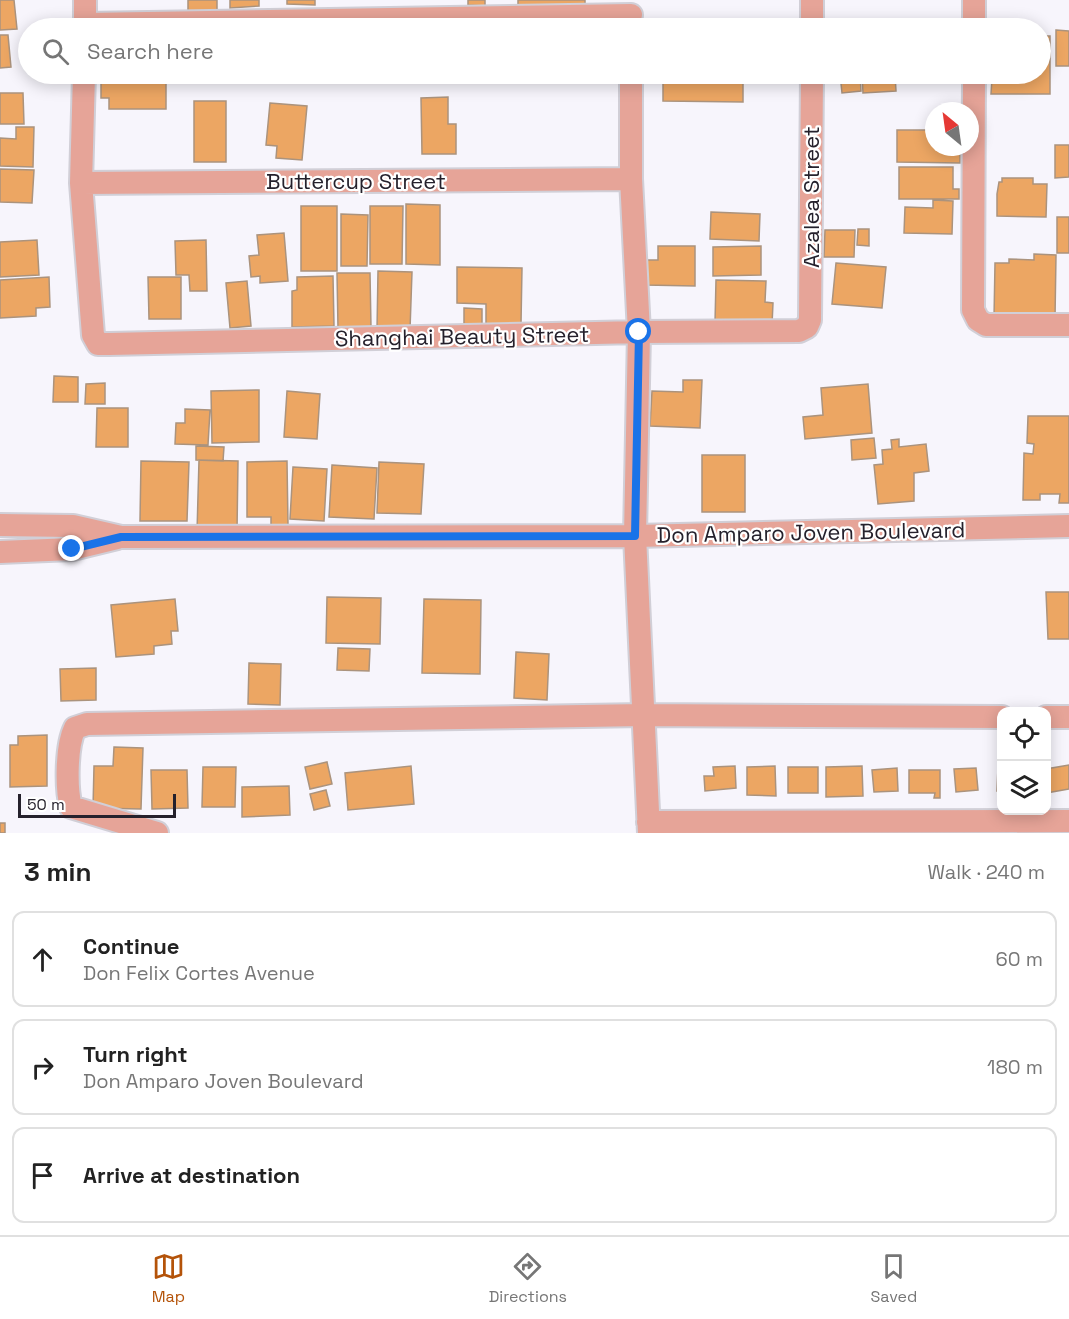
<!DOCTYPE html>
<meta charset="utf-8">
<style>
body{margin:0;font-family:"Space Grotesk",sans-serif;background:#f6f6f6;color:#222}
.controls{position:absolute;right:18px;bottom:18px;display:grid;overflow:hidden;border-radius:12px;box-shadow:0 3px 15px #0003}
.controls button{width:54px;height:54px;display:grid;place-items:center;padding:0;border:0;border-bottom:2px solid #e0e0e0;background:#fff;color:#222;font:30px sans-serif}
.compass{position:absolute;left:925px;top:102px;width:54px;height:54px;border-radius:50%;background:#fff;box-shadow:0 3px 15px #0003;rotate:331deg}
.scale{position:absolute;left:18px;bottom:15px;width:158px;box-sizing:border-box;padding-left:6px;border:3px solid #25212c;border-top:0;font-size:16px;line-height:21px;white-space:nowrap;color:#25212c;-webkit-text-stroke:4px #fff;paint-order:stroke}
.stop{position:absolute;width:18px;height:18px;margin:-14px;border:4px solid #1a73e8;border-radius:50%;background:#fff}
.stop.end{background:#1a73e8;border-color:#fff;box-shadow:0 2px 6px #0008}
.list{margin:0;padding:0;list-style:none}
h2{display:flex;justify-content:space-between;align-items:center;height:78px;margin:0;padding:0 24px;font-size:26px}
h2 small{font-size:20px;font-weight:400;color:#767676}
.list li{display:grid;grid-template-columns:39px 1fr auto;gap:18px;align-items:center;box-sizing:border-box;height:96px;margin:0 12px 12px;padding:0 12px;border:2px solid #e0e0e0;border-radius:12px}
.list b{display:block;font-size:22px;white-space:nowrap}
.list p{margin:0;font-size:20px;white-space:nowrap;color:#767676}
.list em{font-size:20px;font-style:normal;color:#767676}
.icon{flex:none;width:33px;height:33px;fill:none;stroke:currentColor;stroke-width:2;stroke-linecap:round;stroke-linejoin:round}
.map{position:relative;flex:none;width:1069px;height:833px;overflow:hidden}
.search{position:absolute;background:#fff;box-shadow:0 3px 15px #0003;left:18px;right:18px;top:18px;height:66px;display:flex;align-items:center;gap:15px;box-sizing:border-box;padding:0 21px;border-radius:33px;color:#767676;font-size:22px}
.sheet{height:402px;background:#fff}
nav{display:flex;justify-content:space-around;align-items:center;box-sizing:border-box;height:84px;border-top:2px solid #e0e0e0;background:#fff;font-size:16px;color:#767676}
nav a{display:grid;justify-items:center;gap:3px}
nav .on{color:#b45309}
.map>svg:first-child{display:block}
</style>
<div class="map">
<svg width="1069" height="833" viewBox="0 0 1069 833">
<rect width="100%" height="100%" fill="#f7f5fc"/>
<!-- building -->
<path fill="#eca663" stroke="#ab937d" stroke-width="1.5" d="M0,0H14L17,29L0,30Z
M188,0H217V11H188Z
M230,0H259V6L230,8Z
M287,0H315V5L287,4Z
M468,0H485V6L468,5Z
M518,0H585V12L518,11Z
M748,25L749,28H695V27Z
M1056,30L1069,31V66H1056Z
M0,35H8L11,67L0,68Z
M1040,36H1050V94H991L992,78H994V74H1040Z
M112,74H166V109H109V98H101V77H112Z
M663,74H743V102L663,101Z
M840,74H860L861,91L842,93Z
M862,74H895L896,91L863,93Z
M0,93H23L24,124H0Z
M448,97V124H456V154H422L421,98Z
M194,101H226V162H194Z
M270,103L307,106L302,160L276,158L277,146L266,145Z
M16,127H34L33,167L0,166V138L16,139Z
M897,130H934V147H960V163L897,162Z
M1055,145H1069V177L1055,178Z
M899,167H953V189H959V199H899Z
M0,169L34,170L32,203L0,202Z
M1002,178H1033V184H1047L1046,217L997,216V194L999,182H1002Z
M933,200L953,201L952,234L904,233L905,207L933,208Z
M406,204L440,205V265L406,264Z
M301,206H337V271H301Z
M370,206H403L402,264H370Z
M711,212L760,214L759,241L710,239Z
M341,214L368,215L367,266H341Z
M1057,217H1069V253H1057Z
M858,229H869V246L857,245Z
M825,230H855L854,257H824Z
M284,233L288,281L260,283V276L251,277L249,256L259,255L257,235Z
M37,240L39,275L0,277V242Z
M206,240L207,291H190L189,275H176L175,241Z
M658,246H695V286L645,285V260H658Z
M761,246V275L713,276V247Z
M1034,254L1056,255L1055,319L994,318L995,263H1009V259L1034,260Z
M836,263L886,267L882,308L832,304Z
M457,267L522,268L521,324H486V304L457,303Z
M378,271L412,272L410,330H377Z
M337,273H370L371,327L338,328Z
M333,276L334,326L292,327V291L297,290V277Z
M49,277L50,307L36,308V316L0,318V280Z
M148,277H181V319H149Z
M716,280L766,281L765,302L773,303L772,325L715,323Z
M247,281L251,326L230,328L226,283Z
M464,308L482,309V329H464Z
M54,376L78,377V402H53Z
M683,380H702L700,428L650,426L652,391L683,392Z
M105,383V404H85L86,384Z
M868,384L872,433L805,439L803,417L823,415L821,388Z
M259,390V442L212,443L211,391Z
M287,391L320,394L317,439L284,437Z
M97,408H128V447H96Z
M185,409L210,410L208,445L175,444L176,423H185Z
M1028,416H1069V503H1059L1060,494H1040V500H1023L1024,453L1033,454L1034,444L1027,443Z
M874,438L876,458L852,460L851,440Z
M899,439V447L926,444L929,471L914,473V501L878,504L874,465L883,464L882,450L892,449L891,440Z
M196,446L224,447L223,461L196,460Z
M702,455H745V512H702Z
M199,460L238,461L237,532H197Z
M141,461L189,462L187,521H140Z
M287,461L288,525H271V517H247V462Z
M379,462L424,464L421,514L377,513Z
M332,465L377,468L374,519L329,517Z
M293,467L327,469L324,521L290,519Z
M1046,592H1069V639H1048Z
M327,597L381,598L380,644L326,643Z
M175,599L178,631H171L172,644L154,646V654L116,657L111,605Z
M424,599L481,600L480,674L422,673Z
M338,648L370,649L369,671L337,670Z
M516,652L549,654L547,700L514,698Z
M249,663L281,664L280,705L248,704Z
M96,668V700L61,701L60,669Z
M47,735V786L10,787V745H18V736Z
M114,747L143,748L141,809L93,808L94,766H113Z
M327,762L332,784L310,789L305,767Z
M1069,765V789L1046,793V769Z
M411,766L414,804L348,810L345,773Z
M735,766L736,788L705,791L704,776H714L713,767Z
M775,766L776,796L747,795V767Z
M862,766L863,796L826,797V767Z
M203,767H236L235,807H202Z
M788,767H818V793H788Z
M998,767H1002V791H997Z
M897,768L898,791L874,792L872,770Z
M976,768L978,790L956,792L954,769Z
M151,770H187L188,808L152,809Z
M909,770H940V798H934L935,793H909Z
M289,786L290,815L242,817V787Z
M326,790L330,806L314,810L310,794Z
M0,823H5V833H0Z"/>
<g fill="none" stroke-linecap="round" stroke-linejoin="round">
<defs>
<path id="minor" d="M85,0V28
M86,24L631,15
M812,28V0
M974,28V0
M84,74L81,183L93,335L98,344H109L639,332L799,331L807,327L810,320L812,74
M631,74V179L639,332L635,536L649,833
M974,74L973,310L978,320L986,325H1069
M81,183L631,179
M0,525L73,526L121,537L635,536L1069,526
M0,552L72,549L117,538
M1046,717H1069
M648,822L1069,821
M157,833L71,807C66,789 66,746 75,728L87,724L643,715L1002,717"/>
</defs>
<!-- minor casing -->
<use href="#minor" stroke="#d1cfd7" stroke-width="26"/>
<!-- minor -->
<use href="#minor" stroke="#e6a498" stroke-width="22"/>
</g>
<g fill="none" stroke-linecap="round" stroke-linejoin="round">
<!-- route -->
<path stroke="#1a73e8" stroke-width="8" d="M72,549L121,537L635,536L639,332"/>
</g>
<g text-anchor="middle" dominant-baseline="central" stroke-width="4.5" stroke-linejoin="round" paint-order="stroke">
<!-- street labels -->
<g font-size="22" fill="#25212c" stroke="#fff">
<text x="356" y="181">Buttercup Street</text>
<text transform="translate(811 197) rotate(-90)">Azalea Street</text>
<text transform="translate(462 336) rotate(-1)">Shanghai Beauty Street</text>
<text transform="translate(811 532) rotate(-1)">Don Amparo Joven Boulevard</text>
</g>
</g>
</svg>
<div class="controls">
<button><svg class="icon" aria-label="locate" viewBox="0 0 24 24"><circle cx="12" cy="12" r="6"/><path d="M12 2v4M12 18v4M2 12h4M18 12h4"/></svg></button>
<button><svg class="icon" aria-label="layers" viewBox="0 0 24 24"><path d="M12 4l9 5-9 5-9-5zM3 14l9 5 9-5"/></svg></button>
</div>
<svg class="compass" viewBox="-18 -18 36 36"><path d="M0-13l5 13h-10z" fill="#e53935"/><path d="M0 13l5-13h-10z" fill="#767676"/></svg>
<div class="scale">50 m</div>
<div class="stop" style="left:639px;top:332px"></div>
<div class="stop end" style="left:72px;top:549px"></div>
<div class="search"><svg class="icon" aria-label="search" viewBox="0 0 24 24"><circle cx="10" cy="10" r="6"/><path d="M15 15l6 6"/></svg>Search here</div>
</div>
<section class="sheet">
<h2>3 min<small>Walk · 240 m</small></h2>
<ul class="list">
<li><svg class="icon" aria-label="ahead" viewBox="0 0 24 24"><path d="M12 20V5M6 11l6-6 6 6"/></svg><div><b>Continue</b><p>Don Felix Cortes Avenue</p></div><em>60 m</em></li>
<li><svg class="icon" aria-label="right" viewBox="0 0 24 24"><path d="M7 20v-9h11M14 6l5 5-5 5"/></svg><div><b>Turn right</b><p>Don Amparo Joven Boulevard</p></div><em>180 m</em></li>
<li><svg class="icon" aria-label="arrive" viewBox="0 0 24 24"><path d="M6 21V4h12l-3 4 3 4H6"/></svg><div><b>Arrive at destination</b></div></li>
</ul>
</section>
<nav>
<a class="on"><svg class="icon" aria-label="map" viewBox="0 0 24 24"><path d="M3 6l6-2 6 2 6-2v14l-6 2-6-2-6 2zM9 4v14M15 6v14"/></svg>Map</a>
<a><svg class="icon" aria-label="directions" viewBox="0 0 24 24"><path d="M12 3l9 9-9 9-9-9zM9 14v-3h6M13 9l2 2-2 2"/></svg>Directions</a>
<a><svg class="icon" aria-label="saved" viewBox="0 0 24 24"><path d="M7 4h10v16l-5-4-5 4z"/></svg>Saved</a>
</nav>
